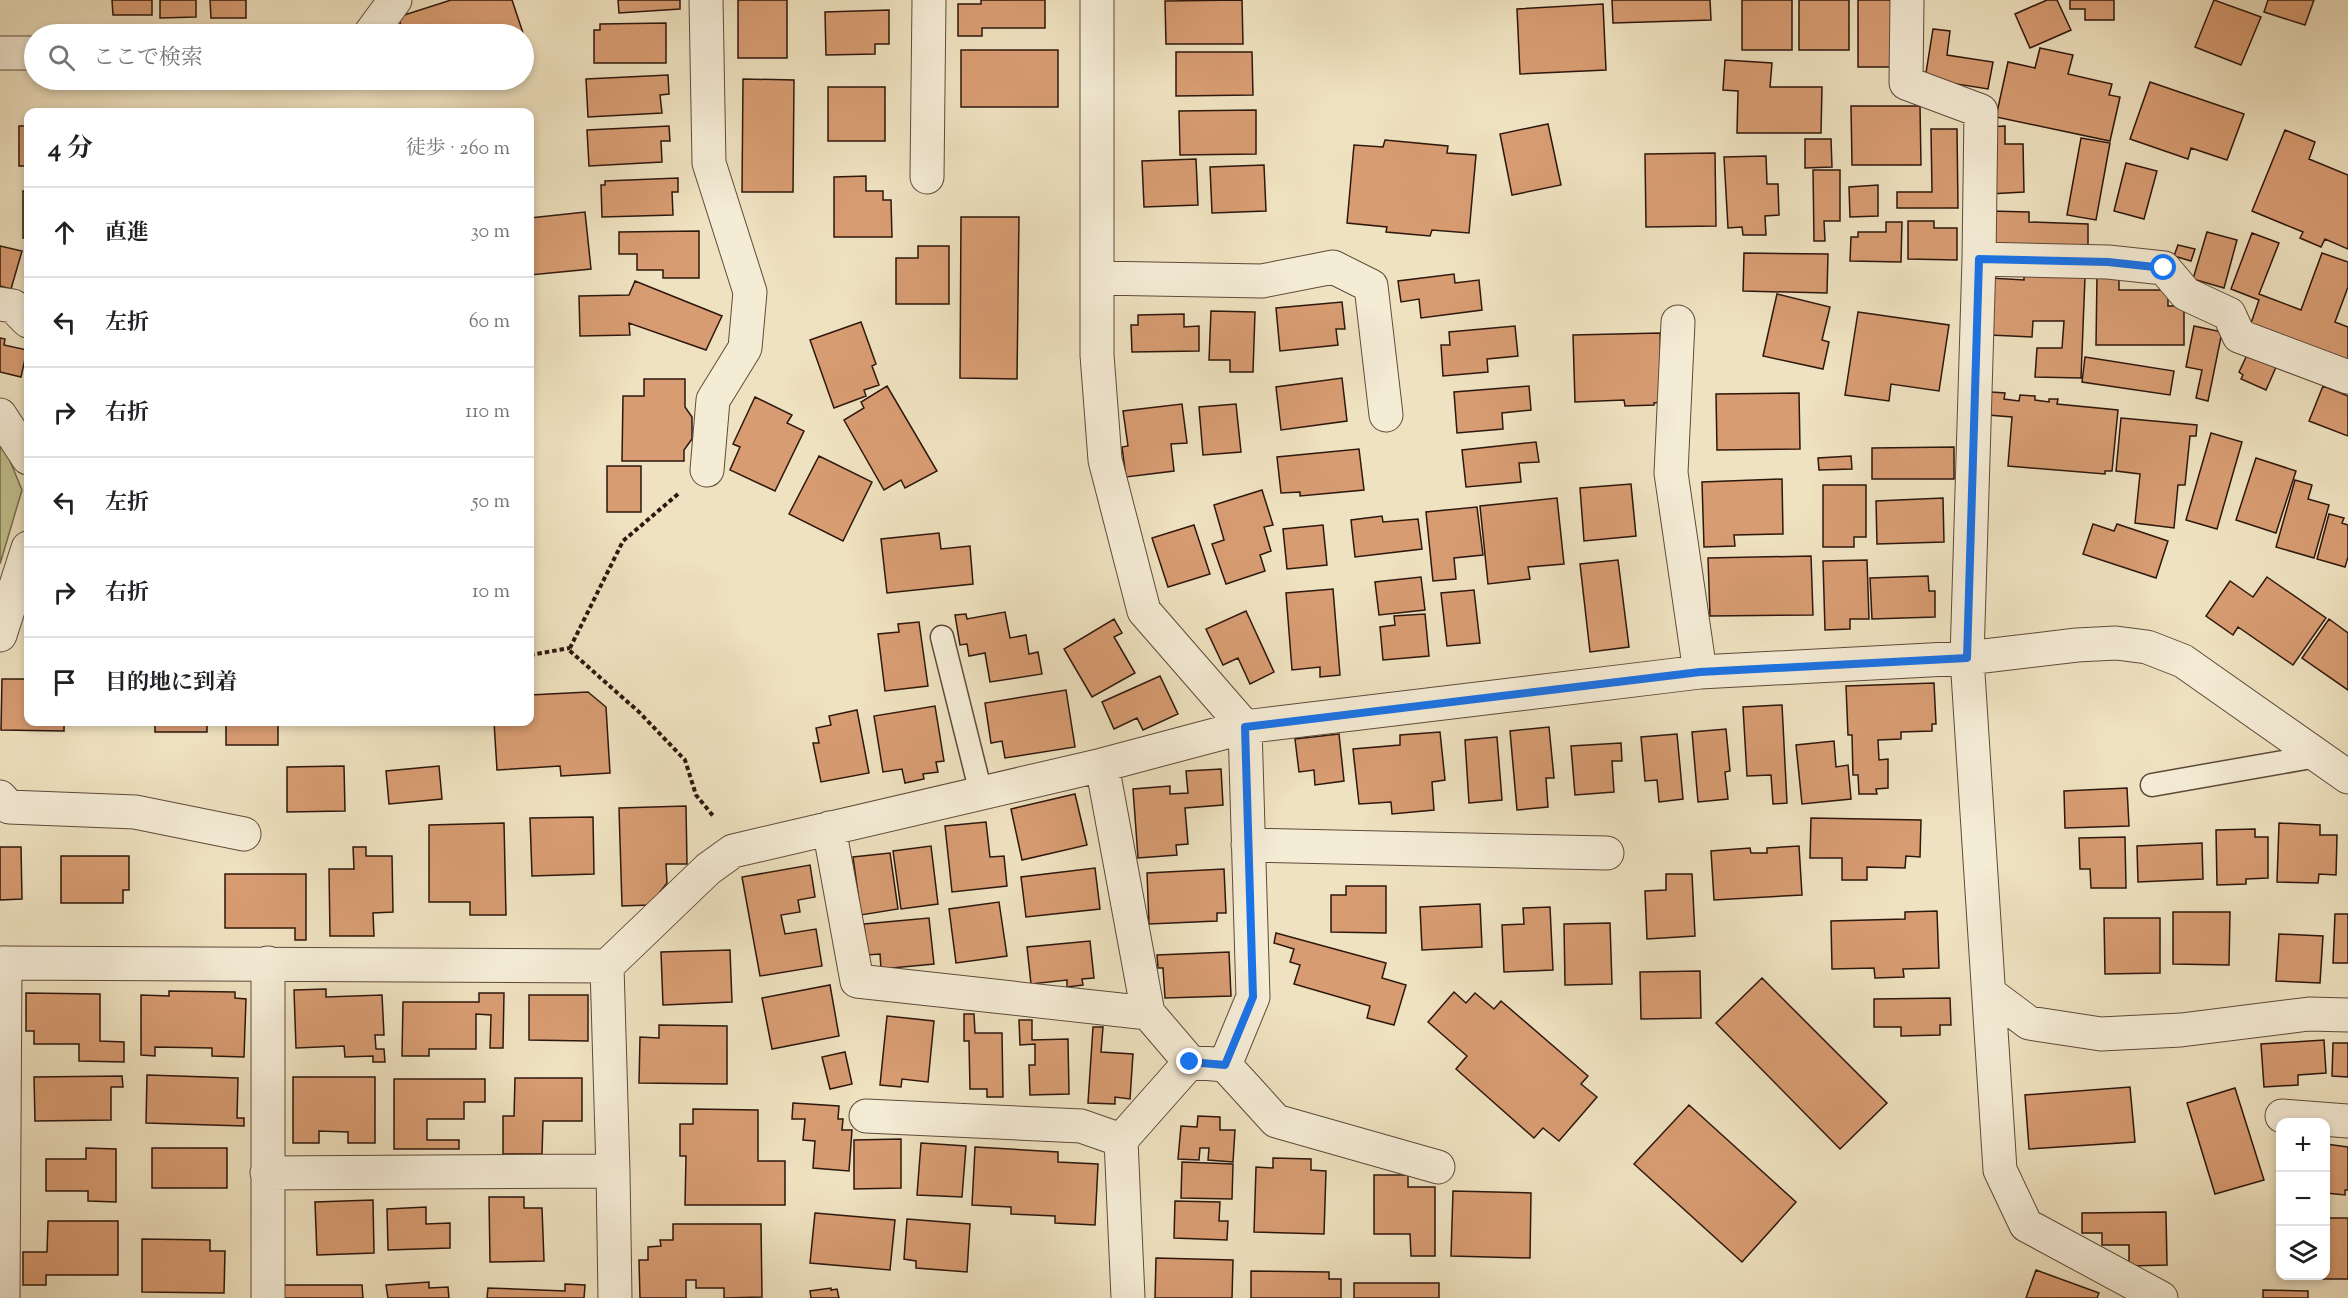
<!DOCTYPE html>
<html lang="ja">
<meta charset="utf-8">
<style>
body{margin:0;font-family:"Sorts Mill Goudy","Noto Serif JP",serif;background:#f6f6f6;color:#202124}
.controls{position:absolute;right:18px;bottom:18px;display:grid;overflow:hidden;border-radius:12px;box-shadow:0 3px 9px #0003}
.controls button{width:54px;height:54px;display:grid;place-items:center;padding:0;border:0;border-bottom:2px solid #e0e0e0;background:#fff;color:#202124;font:30px sans-serif}
.stop{position:absolute;width:18px;height:18px;margin:-14px;border:4px solid #1a73e8;border-radius:50%;background:#fff}
.stop.end{background:#1a73e8;border-color:#fff;box-shadow:0 2px 6px #0008}
.list{margin:0;padding:0;list-style:none}
h2{display:flex;justify-content:space-between;align-items:center;height:78px;margin:0;padding:0 24px;font-size:26px}
h2 small{font-size:20px;font-weight:400;color:#757577}
.list li{display:grid;grid-template-columns:39px 1fr auto;gap:18px;align-items:center;box-sizing:border-box;height:90px;padding:0 24px;border-top:2px solid #e0e0e0}
.list b{display:block;font-size:22px;white-space:nowrap}
.list em{font-size:20px;font-style:normal;color:#757577}
.icon{flex:none;width:33px;height:33px;fill:none;stroke:currentColor;stroke-width:2;stroke-linecap:round;stroke-linejoin:round}
.map{position:relative;flex:none;width:2348px;height:1298px;overflow:hidden}
.search{position:absolute;background:#fff;box-shadow:0 3px 9px #0003;left:24px;top:24px;width:510px;height:66px;display:flex;align-items:center;gap:15px;box-sizing:border-box;padding:0 21px;border-radius:33px;color:#757577;font-size:22px}
.panel{position:absolute;background:#fff;box-shadow:0 3px 9px #0003;left:24px;top:108px;width:510px;height:618px;border-radius:12px}
.map>svg:first-child{display:block}
</style>
<div class="map">
<svg width="2348" height="1298" viewBox="0 0 2348 1298">
<rect width="100%" height="100%" fill="#efe2c0"/>
<filter id="stains"><feTurbulence type="fractalNoise" baseFrequency=".00333" numOctaves="4"/><feColorMatrix values="0 0 0 0 .2 0 0 0 0 .09 0 0 0 0 .02 0 0 0 .5 -.17"/></filter>
<radialGradient id="worn" r=".72"><stop offset=".6" stop-color="#630" stop-opacity="0"/><stop offset="1" stop-color="#630" stop-opacity=".3"/></radialGradient>
<!-- green -->
<path fill="#c0c18d" stroke="#776c4d" stroke-width="1.5" d="M0,446L8,456L22,490L0,564Z"/>
<!-- building -->
<path fill="#d89c72" stroke="#2e170d" stroke-width="1.5" d="M112,0H152V15H113Z
M160,0H196V17L160,18Z
M210,0H246V18H211Z
M451,0H512L523,33L517,34H404L398,17Z
M618,0H680V9L619,13Z
M738,0H787V58H738Z
M981,0H1045V28H982V36H958V4H981Z
M1242,0L1243,44H1166L1165,1Z
M1612,0H1710L1711,20L1613,23Z
M1742,0H1792V50H1742Z
M1799,0H1849V50H1799Z
M1858,0H1899L1897,67H1858Z
M2047,0H2057L2071,30L2030,48L2015,14Z
M2070,0H2114V20H2085V9H2070Z
M2214,0L2261,17L2241,65L2195,47Z
M2268,0H2314L2305,25L2264,12Z
M1603,4L1606,70L1520,74L1517,9Z
M889,10V44H875V54L826,55L825,12Z
M666,23V63H594V30H600V24Z
M1933,29L1950,31L1947,55L1993,62L1988,89L1925,79Z
M2040,48L2073,55L2068,74L2112,84L2109,95L2120,97L2110,141L1996,117L2008,62L2035,68Z
M961,50H1058V107H961Z
M1176,52H1252L1253,95L1176,96Z
M1725,60L1772,63L1770,87H1822L1821,133H1737L1738,91L1723,90Z
M668,75L669,94L660,95L662,113L588,117L586,79Z
M743,79L794,80L793,192H742Z
M2150,82L2244,114L2227,160L2191,148L2188,159L2130,139Z
M828,87H885V141H828Z
M1851,106H1920L1921,165H1852Z
M387,110L448,111V112H387Z
M1256,110V154L1180,155L1179,111Z
M1548,124L1561,185L1512,195L1500,134Z
M19,126H28V166H19Z
M669,126L670,141H661L662,162L589,166L587,130Z
M2005,126V144H2023L2024,192L1989,194L1987,127Z
M1931,129H1957L1958,208H1897V192H1932Z
M2285,130L2315,142L2309,159L2348,175V249L2325,239L2321,247L2300,238L2303,232L2252,211Z
M2081,138L2110,143L2096,220L2067,215Z
M1805,139H1831L1832,167L1805,168Z
M1385,140L1448,146L1447,153L1476,155L1469,233L1432,230L1430,236L1386,232L1387,227L1347,223L1354,145L1383,147Z
M1715,153L1716,226L1646,227L1645,154Z
M1766,156L1767,184H1778L1779,215L1765,216L1766,235H1743L1742,227L1728,228L1724,157Z
M1196,159L1198,205L1144,207L1142,161Z
M2126,163L2157,171L2144,219L2114,211Z
M1264,165L1266,211L1212,213L1210,167Z
M1813,170H1840V221H1824L1825,241H1814Z
M866,176V191H883V200H891L892,237H834V177Z
M678,178V192H672L673,215L602,217L601,185H605V181Z
M1878,185V216L1850,217L1849,187Z
M23,191H28V238H23Z
M1990,211L2029,212V222L2088,224V251L1989,248Z
M585,212L591,269L530,275V218Z
M961,217H1019L1017,379L960,378Z
M1908,221H1934V228H1957V260L1908,259Z
M1886,222H1902L1901,262L1850,261L1851,237H1858V232H1886Z
M699,231V278H663V270H637V254H619V232Z
M2207,232L2237,240L2224,288L2193,279Z
M2252,233L2279,243L2259,294L2301,310L2322,253L2348,262V287L2335,322L2348,327V364L2249,329L2259,300L2231,289Z
M2178,245L2195,249L2191,261L2174,256Z
M0,246L22,251L11,289L0,286Z
M918,246H949V304H896V258H918Z
M1744,253L1828,254L1827,293L1743,291Z
M1454,274L1455,283L1479,280L1482,310L1421,318L1419,299L1401,302L1398,281Z
M2024,275L2085,277L2081,378L2035,377L2037,348H2062L2064,321H2033L2032,337L1990,335L1991,278L2024,280Z
M2097,275H2119V290H2168V306H2184V345H2096Z
M635,281L722,316L706,350L629,323L630,335L580,336L579,296L629,295Z
M1777,294L1830,307L1822,340L1829,342L1823,369L1763,356Z
M1342,302L1345,329H1336L1338,345L1280,351L1276,308Z
M1211,311L1255,312L1253,372H1230V360H1209Z
M1858,312L1949,325L1939,391L1891,384L1889,401L1845,395Z
M1184,314V327L1199,326V351L1132,352L1131,325H1138V315Z
M861,322L876,364L872,366L879,385L864,390L866,396L834,408L810,340Z
M1515,326L1518,356L1487,359L1488,372L1443,376L1441,345H1450L1449,332Z
M2194,326L2222,332L2208,401L2196,398L2202,370L2186,367Z
M1660,333L1662,402L1654,403V405L1625,406L1624,400L1575,402L1573,335Z
M0,338L5,339L4,345L27,350L21,377L0,372Z
M2248,353L2277,365L2266,390L2241,379L2243,375L2239,372Z
M2085,357L2174,371L2170,395L2082,382Z
M1342,378L1347,421L1281,430L1276,387Z
M644,379H685V407L692,417V439L684,450V461H622L623,396H644Z
M887,386L937,471L905,488L901,480L884,490L844,420L864,408L861,402Z
M1529,386L1531,410L1502,413L1503,429L1457,433L1454,392Z
M2323,386L2348,396V436L2309,421Z
M1991,392L2005,393L2004,399L2019,401L2020,395L2035,396V400L2049,402V399H2058L2057,404L2118,410L2112,471H2105V474L2008,466L2012,417L1988,415Z
M1799,393L1800,449L1717,450L1716,394Z
M755,397L792,415L787,423L804,431L775,491L730,470L740,447L733,444Z
M1182,404L1187,443L1171,444L1174,471L1126,477L1122,447L1128,446L1123,411Z
M1236,404L1241,452L1203,455L1199,407Z
M2121,418L2197,425L2196,436H2190L2185,485H2178L2174,528L2135,523L2140,474L2116,471Z
M2211,433L2242,442L2217,529L2186,520Z
M1536,442L1539,462L1519,463L1521,482L1466,487L1462,450Z
M1954,447V479H1872V448Z
M1359,449L1364,490L1300,496V492L1281,493L1277,457Z
M819,456L872,482L843,541L789,514Z
M1851,456L1852,469L1819,470L1818,458Z
M2256,458L2296,471L2276,533L2236,520Z
M607,466H641V512H607Z
M1782,479L1783,534L1734,535L1735,546L1704,547L1702,482Z
M2295,480L2312,485L2308,499L2329,505L2314,558L2276,547Z
M1631,484L1636,536L1584,541L1580,488Z
M1823,485H1866V537H1854V547H1823Z
M1262,490L1273,525L1264,527L1271,551L1260,555L1265,571L1226,584L1212,544L1224,540L1214,505Z
M1557,498L1564,564L1528,567L1530,579L1488,584L1480,506Z
M1943,498L1944,542L1877,544L1876,501Z
M1477,507L1483,555L1454,558L1456,579L1433,581L1426,512Z
M2329,514L2344,518L2342,523L2348,525V557L2345,567L2317,559Z
M1382,516L1383,522L1418,519L1422,549L1355,557L1351,520Z
M2093,524L2114,531L2117,524L2168,541L2156,578L2083,554Z
M1194,525L1210,574L1168,587L1152,538Z
M1323,525L1327,565L1287,569L1283,529Z
M939,533L941,549L970,546L973,584L887,593L881,539Z
M1811,556L1813,615L1710,616L1708,558Z
M1618,560L1629,647L1590,652L1580,564Z
M1867,560L1869,619H1850V629L1825,630L1823,561Z
M1928,576L1929,591H1935V617L1872,619L1870,578Z
M1421,577L1425,610L1379,615L1375,582Z
M2267,577L2326,618L2293,665L2238,627L2233,635L2206,616L2230,581L2253,597Z
M1333,589L1340,675L1320,677V667L1292,670L1286,593Z
M1474,590L1480,643L1447,646L1441,593Z
M1246,611L1274,672L1250,684L1238,658L1223,665L1206,629Z
M1005,612L1010,638L1026,635L1029,654L1038,652L1042,674L990,682L985,653L969,656L967,644L960,645L955,615L966,614L967,619Z
M1425,614L1429,656L1383,660L1380,627L1395,625L1394,616Z
M1114,619L1122,633L1114,637L1135,673L1092,697L1064,649Z
M2329,619L2348,633V690L2302,658Z
M919,622L928,686L885,691L878,634L899,632L898,624Z
M1160,676L1178,714L1143,730L1137,718L1114,729L1102,702Z
M2,679H28V722H64V731L1,730Z
M1934,683L1936,724H1932V731L1901,732V739L1878,740L1879,760L1888,759V788L1876,789L1877,794H1859L1858,775H1853L1852,735H1848L1846,686Z
M1066,690L1075,747L1005,758L1002,741L991,743L985,703Z
M588,692L606,707L610,773L561,776L560,766L497,770L494,722H530V695Z
M1782,705L1787,803L1773,804L1771,775L1747,776L1743,707Z
M935,706L944,761L936,762L938,772L923,774L924,779L905,783L902,769L883,772L874,716Z
M857,710L869,773L821,782L813,743H819L816,728L831,725L829,716Z
M155,722H207V732H155Z
M226,722H278V745H226Z
M1549,727L1554,778H1546L1548,807L1517,810L1510,731Z
M1726,729L1730,771L1725,772L1728,799L1698,802L1692,732Z
M1440,732L1445,780L1432,782L1434,810L1392,814L1391,802L1359,804L1353,749L1400,745V735Z
M1339,734L1344,781L1315,785L1314,770L1299,772L1295,739Z
M1677,734L1683,799L1659,802L1657,780L1645,781L1641,737Z
M1497,737L1502,800L1469,803L1465,740Z
M1834,741L1836,767L1848,765L1851,799L1802,804L1796,745Z
M1621,743L1622,761H1612L1614,792L1575,795L1571,746Z
M344,766L345,811L287,812V767Z
M439,766L442,799L389,804L386,771Z
M1221,769L1223,805L1185,808L1188,844L1176,845L1177,855L1138,858L1133,789L1170,786V794L1188,793L1186,771Z
M2127,788L2129,826L2065,828L2064,791Z
M1075,794L1087,845L1022,860L1011,809Z
M686,806L687,864H666L667,883L650,905L622,906L619,808Z
M593,817L594,874L532,876L530,818Z
M1811,818L1921,820L1920,857L1906,856L1905,868L1867,867V880H1842V858H1810Z
M986,822L990,857L1004,856L1007,886L952,892L945,826Z
M504,823L506,915H470V902H429V825Z
M2279,823L2320,825V835H2337L2336,875L2319,874L2318,883L2277,882Z
M2255,829V837H2268V878L2246,879V884L2217,885L2216,830Z
M2125,837L2126,888H2091L2090,869H2080L2079,838Z
M2202,843L2203,879L2138,882L2137,846Z
M931,846L938,904L901,909L893,851Z
M1799,846L1802,895L1714,900L1711,851L1750,848L1751,853H1767V848Z
M0,847H21L22,899L0,900Z
M353,847H366V856H392L393,912L373,913L374,936H330L329,869H354Z
M890,853L898,909L861,915L853,857Z
M61,856H129V890H123V903H61Z
M810,865L815,897L798,900L800,912L781,915L785,934L816,929L822,966L760,976L742,877Z
M1095,868L1100,909L1026,917L1021,877Z
M1224,869L1226,913H1217V921L1149,924L1147,873Z
M225,874H306V940H295V928H225Z
M1666,874H1692L1695,936L1647,939L1645,891L1666,890Z
M1346,886H1386V933L1331,932V895H1346Z
M999,902L1007,956L956,963L949,909Z
M1480,904L1482,947L1422,950L1420,907Z
M1550,907L1553,970L1504,972L1502,925L1524,924L1523,908Z
M1937,911L1939,968L1903,969L1904,977L1875,978L1874,968L1832,969L1831,921L1905,919V912Z
M2173,912H2230L2229,965L2173,964Z
M2335,914H2348V963H2333Z
M929,918L934,964L881,969L880,954L867,955L864,924Z
M2104,918H2160V973L2105,974Z
M1610,923L1612,984L1565,985L1564,924Z
M1276,933L1386,963L1382,978L1406,985L1394,1025L1367,1018L1370,1006L1294,984L1300,965L1290,962L1294,949L1274,943Z
M2279,934L2323,936L2320,983L2276,981Z
M1090,941L1094,978L1082,979L1083,985L1067,987V980L1031,984L1027,947Z
M730,950L732,1002L663,1005L661,952Z
M1229,952L1231,996L1165,998L1163,968H1158L1157,955Z
M1700,971L1701,1018L1641,1019L1640,972Z
M1762,978L1887,1103L1840,1149L1716,1023Z
M830,985L839,1036L772,1049L762,998Z
M326,989V997L382,995L384,1035H375L376,1049H384L385,1062H373V1056L345,1057L344,1046L296,1048L294,990Z
M169,991L235,992V998L246,999L244,1057L212,1056V1048L155,1047V1056L141,1055V995L169,996Z
M1454,992L1466,1003L1475,993L1494,1009L1501,1001L1588,1076L1581,1084L1597,1097L1559,1141L1543,1128L1534,1138L1456,1069L1467,1056L1428,1022Z
M26,993L100,994V1041L124,1042V1062L79,1061V1044H34V1031H26Z
M479,993H504L503,1048H490L491,1015L476,1014V1049H429V1056H402L403,1002H479Z
M529,995H588V1041L529,1040Z
M1950,998L1951,1025H1940V1035L1901,1036V1027H1874V999Z
M964,1014H974L975,1033H1002L1003,1097H987V1089H970L969,1041H964Z
M887,1016L934,1021L928,1082L902,1079L901,1087L880,1085Z
M1019,1020H1032V1040L1068,1039L1069,1094L1030,1095L1029,1065H1035V1044L1020,1045Z
M659,1025L727,1026V1084L639,1083L640,1037L659,1038Z
M1093,1027H1103L1101,1052L1133,1054L1130,1099L1115,1097V1104L1088,1103Z
M2324,1040L2326,1073L2298,1075V1085L2264,1087L2261,1044Z
M2333,1043H2348V1077L2332,1076Z
M845,1052L852,1084L830,1089L822,1057Z
M147,1075L238,1078L237,1118H244V1126L146,1123Z
M122,1076L123,1087H111V1120L35,1121L34,1077Z
M293,1077H375V1143H348V1132L319,1131V1143H293Z
M515,1078H582V1121H543L542,1154H503V1116H514Z
M394,1079H485V1102H464V1119H427V1140H459V1149H394Z
M2130,1087L2135,1142L2029,1149L2025,1095Z
M2235,1088L2264,1180L2215,1194L2187,1103Z
M793,1103L839,1106L838,1119H843L842,1130H852L849,1171L813,1168L815,1141L803,1140L805,1119H792Z
M1689,1105L1796,1202L1742,1262L1634,1164Z
M693,1109L758,1110V1161H785V1205H685L686,1156H680V1124H693Z
M1198,1116L1220,1117V1130H1235L1233,1162L1208,1160L1209,1148H1200L1199,1160L1178,1159L1181,1126L1197,1127Z
M901,1139V1188L854,1189V1140Z
M921,1143L966,1146L962,1197L917,1195Z
M2326,1144L2348,1147V1190H2345V1195L2326,1193Z
M975,1147L1058,1152V1162L1098,1164L1095,1225L1055,1223V1216L1011,1214V1207L972,1205Z
M86,1148L116,1149V1202L88,1201V1191H46V1159H86Z
M152,1148H227V1188H152Z
M1273,1158L1311,1159V1170L1326,1171L1324,1234L1254,1232L1256,1167L1273,1168Z
M1182,1162L1233,1164L1232,1199L1181,1198Z
M1374,1175H1408V1187H1435V1256H1411L1410,1234H1374Z
M1453,1191L1531,1193L1530,1258L1451,1256Z
M489,1197H524V1208H542L544,1261L490,1262Z
M373,1200L374,1253L317,1255L315,1202Z
M1175,1201L1220,1202L1219,1221H1228L1227,1240L1174,1238Z
M426,1207V1224L450,1223V1248L388,1250L387,1209Z
M2166,1212L2167,1265L2129,1266V1245H2102V1233H2082V1213Z
M815,1213L895,1220L890,1270L810,1263Z
M2326,1218H2348V1279H2321V1276H2326Z
M907,1219L970,1224L967,1272L916,1268V1261L904,1259Z
M48,1221H118V1275H46V1285H23V1252H47Z
M673,1224H761L762,1297L724,1298V1288H696V1280H686V1298H640L639,1260H648V1247L661,1246L660,1240H673Z
M142,1239L210,1240V1251H225L224,1293L142,1292Z
M1156,1258L1233,1260L1232,1298H1155Z
M2036,1270L2099,1293L2097,1298H2026Z
M1251,1271L1329,1272V1279H1341V1298H1251Z
M429,1282V1288L448,1287L449,1298H388L386,1285Z
M1354,1283H1439V1298H1354Z
M565,1284L585,1285L584,1298H487L488,1288L565,1291Z
M283,1285H362L363,1298H283Z
M831,1288V1290L837,1289L839,1298H811L810,1291Z
M2263,1290L2308,1291V1298H2263Z"/>
<g fill="none" stroke-linecap="round" stroke-linejoin="round">
<defs>
<path id="lane" d="M942,637L981,793
M2152,785L2317,756"/>
<path id="street" d="M706,0L709,163L750,292L745,348L713,400L707,470
M1097,0V355L1105,460L1144,611L1245,727L1253,997L1225,1065L1190,1062L1121,1140L1128,1298
M1907,0L1906,83L1981,111L1979,259L1967,658L2000,1170L2026,1225L2161,1298
M370,34L395,0
M0,53H34
M927,177L929,0
M1979,259L2108,262L2164,268L2186,294L2229,314L2239,336L2348,377
M1097,278L1262,281L1333,267L1371,286L1386,415
M0,304L13,306L28,321
M1678,322L1671,473L1700,672
M0,415L28,458
M0,635L28,548
M1102,765L1148,1013L1190,1062
M0,797L9,807L135,812L244,834
M829,828L857,981L1148,1013
M1248,845L1607,853
M0,963L607,966
M1989,993L2029,1023L2101,1034L2181,1030L2309,1014L2348,1015
M1225,1065L1276,1121L1438,1167
M866,1116L1081,1126L1121,1140
M2282,1116L2348,1121
M267,1173L613,1171
M3,1298L5,963
M268,1298V963
M615,1298L613,1171L607,966L708,869L733,851L1102,765L1245,727L1700,672L1967,658L2077,645L2116,643L2147,647L2183,661L2348,777"/>
</defs>
<!-- lane casing -->
<use href="#lane" stroke="#5e4a3a" stroke-width="25"/>
<!-- street casing -->
<use href="#street" stroke="#5e4a3a" stroke-width="35"/>
<!-- path -->
<path stroke="#2e170d" stroke-width="4" stroke-dasharray="4.5 3" stroke-linecap="butt" d="M678,494L623,541L569,650L639,712L685,760L696,795L714,817
M530,655L570,648"/>
<!-- lane -->
<use href="#lane" stroke="#f5ecd6" stroke-width="22"/>
<!-- street -->
<use href="#street" stroke="#f5ecd6" stroke-width="33"/>
</g>
<g fill="none" stroke-linecap="round" stroke-linejoin="round">
<!-- route -->
<path stroke="#1a73e8" stroke-width="8" d="M1190,1062L1225,1065L1253,997L1245,727L1700,672L1967,658L1979,259L2108,262L2164,268"/>
</g>
<rect width="100%" height="100%" filter="url(#stains)"/>
<rect width="100%" height="100%" fill="url(#worn)"/>
</svg>
<div class="controls">
<button>+</button>
<button>−</button>
<button><svg class="icon" aria-label="layers" viewBox="0 0 24 24"><path d="M12 4l9 5-9 5-9-5zM3 14l9 5 9-5"/></svg></button>
</div>
<div class="stop" style="left:2164px;top:268px"></div>
<div class="stop end" style="left:1190px;top:1062px"></div>
<div class="search"><svg class="icon" aria-label="search" viewBox="0 0 24 24"><circle cx="10" cy="10" r="6"/><path d="M15 15l6 6"/></svg>ここで検索</div>
<section class="panel">
<h2>4 分<small>徒歩 · 260 m</small></h2>
<ul class="list">
<li><svg class="icon" aria-label="ahead" viewBox="0 0 24 24"><path d="M12 20V5M6 11l6-6 6 6"/></svg><div><b>直進</b></div><em>30 m</em></li>
<li><svg class="icon" aria-label="left" viewBox="0 0 24 24"><path d="M17 20v-9H6M10 6l-5 5 5 5"/></svg><div><b>左折</b></div><em>60 m</em></li>
<li><svg class="icon" aria-label="right" viewBox="0 0 24 24"><path d="M7 20v-9h11M14 6l5 5-5 5"/></svg><div><b>右折</b></div><em>110 m</em></li>
<li><svg class="icon" aria-label="left" viewBox="0 0 24 24"><path d="M17 20v-9H6M10 6l-5 5 5 5"/></svg><div><b>左折</b></div><em>50 m</em></li>
<li><svg class="icon" aria-label="right" viewBox="0 0 24 24"><path d="M7 20v-9h11M14 6l5 5-5 5"/></svg><div><b>右折</b></div><em>10 m</em></li>
<li><svg class="icon" aria-label="arrive" viewBox="0 0 24 24"><path d="M6 21V4h12l-3 4 3 4H6"/></svg><div><b>目的地に到着</b></div></li>
</ul>
</section>
</div>
